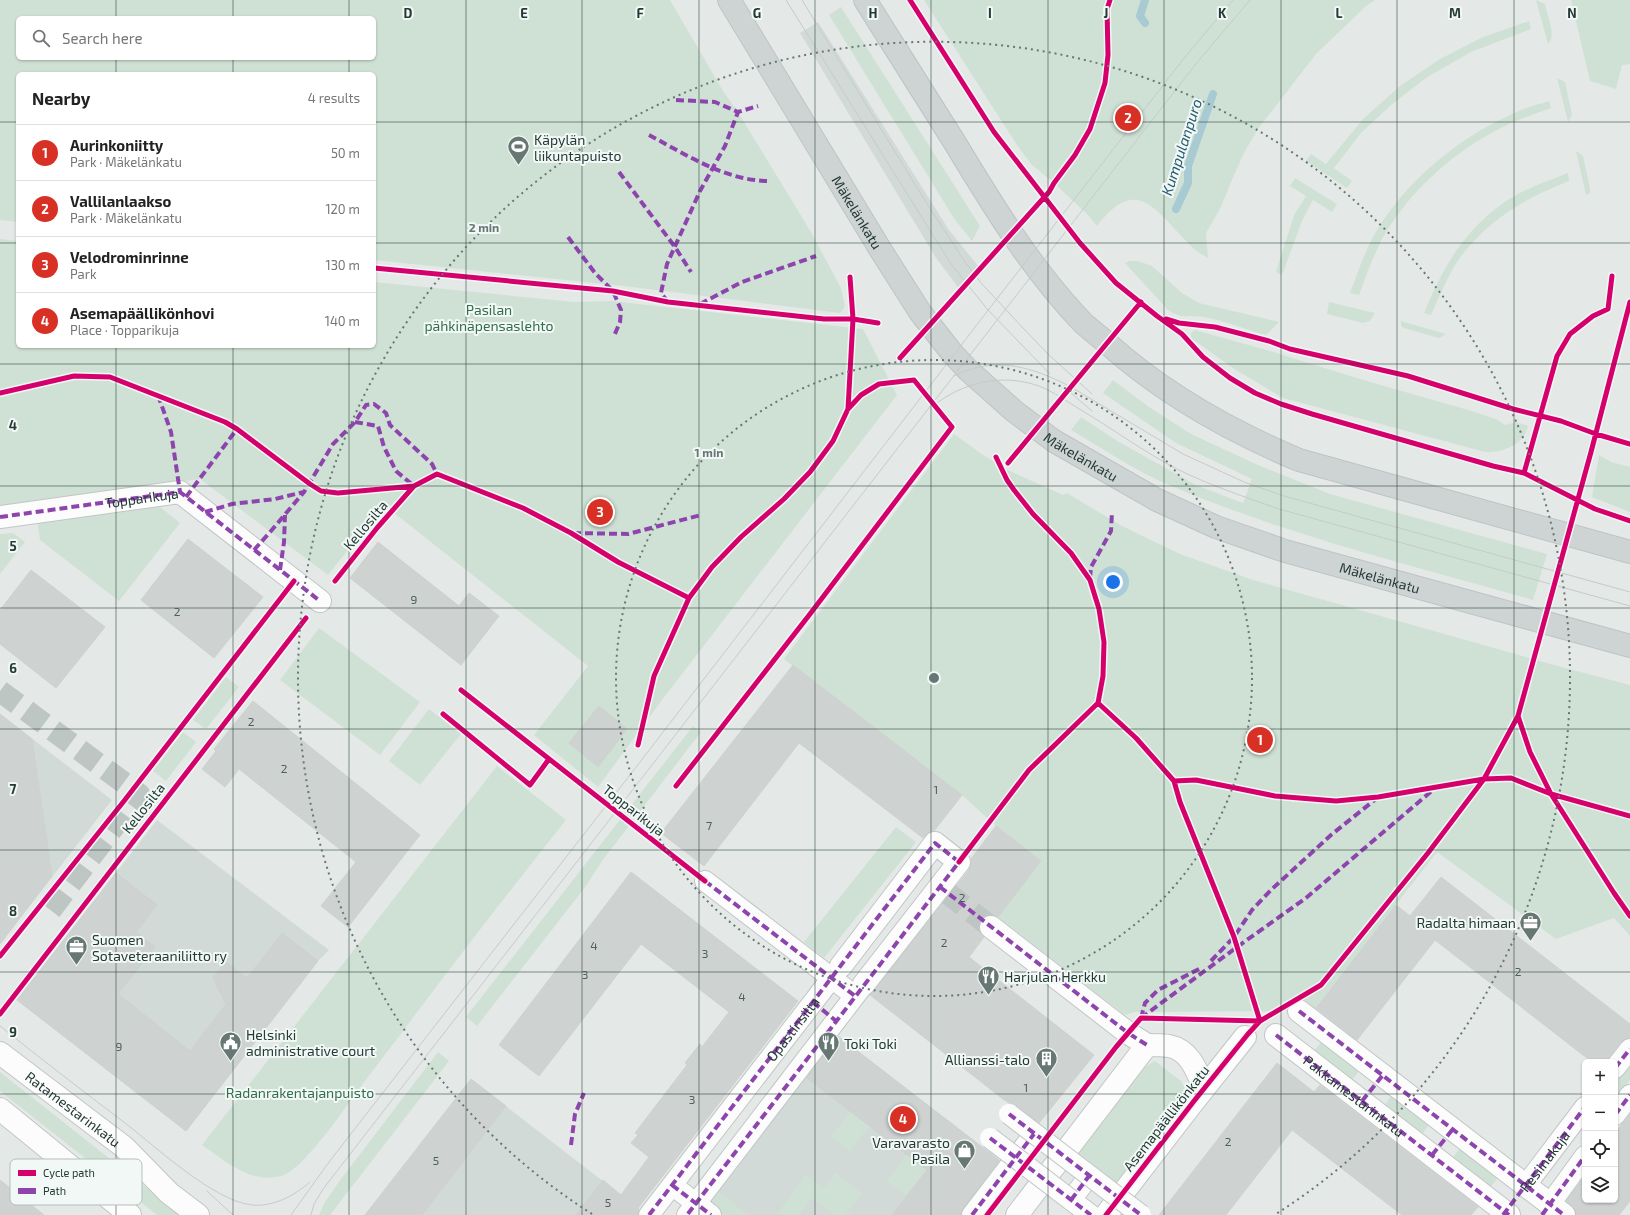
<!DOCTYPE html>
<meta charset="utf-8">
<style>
body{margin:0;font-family:"Exo 2",sans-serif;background:#f2f2f2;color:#222}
.controls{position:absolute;right:12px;bottom:12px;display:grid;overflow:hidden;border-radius:6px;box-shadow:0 1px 3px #0004}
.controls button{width:36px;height:36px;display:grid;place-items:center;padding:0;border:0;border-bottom:1px solid #e0e0e0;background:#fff;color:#222;font:20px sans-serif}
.you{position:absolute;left:1113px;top:582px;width:14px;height:14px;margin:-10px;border:3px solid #fff;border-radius:50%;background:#1a73e8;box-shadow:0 0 0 6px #1a73e833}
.badge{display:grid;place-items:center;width:26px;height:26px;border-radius:50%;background:#d93025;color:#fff;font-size:13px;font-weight:700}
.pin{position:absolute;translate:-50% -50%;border:2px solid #fff;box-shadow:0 1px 4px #0006}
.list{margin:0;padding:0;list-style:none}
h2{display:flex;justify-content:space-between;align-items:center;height:52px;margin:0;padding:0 16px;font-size:17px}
h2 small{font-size:13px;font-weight:400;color:#767676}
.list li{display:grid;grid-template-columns:26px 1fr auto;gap:12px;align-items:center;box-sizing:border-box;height:56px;padding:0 16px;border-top:1px solid #e0e0e0}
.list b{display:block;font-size:15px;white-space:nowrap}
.list p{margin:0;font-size:13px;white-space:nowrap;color:#767676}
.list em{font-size:13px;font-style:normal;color:#767676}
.icon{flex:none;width:22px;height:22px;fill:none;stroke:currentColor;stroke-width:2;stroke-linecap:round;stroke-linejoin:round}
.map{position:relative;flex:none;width:1630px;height:1215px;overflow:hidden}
.search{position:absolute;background:#fff;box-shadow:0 1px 3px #0004;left:16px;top:16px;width:360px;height:44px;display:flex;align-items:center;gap:10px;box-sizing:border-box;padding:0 14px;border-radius:6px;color:#767676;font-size:15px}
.panel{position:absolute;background:#fff;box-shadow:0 1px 3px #0004;left:16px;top:72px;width:360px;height:276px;border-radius:6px}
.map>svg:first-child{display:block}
</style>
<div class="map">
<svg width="1630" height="1215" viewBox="0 0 1630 1215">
<rect width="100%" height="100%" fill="#e4e9e7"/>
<!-- built -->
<path fill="#d2dad7" d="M818,22L949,230L979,267L960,290L936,258L800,33Z
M0,714L112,800L0,944Z
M157,820L329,950L318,961L186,1131L17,1000Z
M834,1033L1004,1164L965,1215H695Z
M471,1079L639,1209L634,1215H365Z"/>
<!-- green -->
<path fill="#cfe1d5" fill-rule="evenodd" d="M0,0H670L723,91L738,112L811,232L841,288L845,307L840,313L624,286L374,260V74H18V222L0,220ZM18,18H374V58H18Z
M924,0H1375L1365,7L1316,54L1258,129L1245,151L1234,175L1220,209L1206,233L1208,258C1201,254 1193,249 1188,243C1155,210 1137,174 1097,226L1088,215L1054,183L1032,165L1017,145Z
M1536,0L1545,4C1547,16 1557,35 1548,44Z
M1571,0H1630V64L1622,65L1616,89L1590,81Z
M841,7L980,226L972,241L955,220L829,15Z
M1529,21L1531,29L1471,52L1426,78L1391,105L1361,133L1334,168L1352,181L1347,188L1306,161L1311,154L1326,164L1363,119L1400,86L1440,59L1483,37Z
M1557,78L1565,82L1572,115L1568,122Z
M1549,101L1551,108C1538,113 1524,117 1511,123C1459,147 1411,188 1382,239C1373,257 1366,276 1359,295L1350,293C1357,275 1363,256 1372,239C1402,184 1456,139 1512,114C1524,108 1537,105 1549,101Z
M1576,151L1583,156L1590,188V193L1586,195Z
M1568,173L1569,181C1526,198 1491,218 1462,255C1449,272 1440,295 1431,315L1424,313C1443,267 1464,230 1506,201C1525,189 1547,181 1568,173Z
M1295,178L1337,204L1332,212L1313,200L1302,221L1282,275L1276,272L1294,215L1306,196L1290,186Z
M0,239L18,241V346H374V282L574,302L612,301L863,329L897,395L662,700L598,787L534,735L588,666L384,505L328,575L200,479L0,507Z
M1130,261H1138L1152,266L1182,293L1199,303L1279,322L1266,335C1247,330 1223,320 1204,317C1190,315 1180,319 1168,310L1125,263Z
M1329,302L1375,313L1370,321L1363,323L1327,314Z
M1401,321L1446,334L1439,338L1404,328L1401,326Z
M1195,330L1270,351L1370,382L1472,411L1496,419L1505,425L1516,422L1528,426C1524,445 1502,453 1485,452L1283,398L1233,368L1191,338V333Z
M1113,380L1149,407L1191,434L1258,465L1330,494L1547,554L1533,600C1411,565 1286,535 1169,485C1135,471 1102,448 1071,430L1081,417L1119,442L1196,485L1243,503L1252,479L1176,443L1103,393Z
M954,434L983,455L1010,471L1063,495L1067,493L1122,526L1180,554L1253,580L1554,665L1630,685V936L1614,918L1556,939L1437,852L1313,1011L1134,1012L1125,1015L998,917L1041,861L996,826L962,795L784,659Z
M1599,455L1611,462L1630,467V512L1592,497Z
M159,499L160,507L180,523L119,601L40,540L37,518Z
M13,533L25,542L0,574V534Z
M319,628L420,702L380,755L280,680Z
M226,677L239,687L206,729L193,720Z
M429,709L461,734L420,785L389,761Z
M693,726L701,732L602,861L586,886L477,1026L466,1017Z
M183,732L196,742L166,781L153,771Z
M497,766L566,820C508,893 450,968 394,1043C382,1058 371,1073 359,1089C345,1108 305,1167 284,1175C253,1186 225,1161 202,1145Z
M896,827L916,842L824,958L804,942Z
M1323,1040L1361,1069L1351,1081L1313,1052Z
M438,1052L449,1061L330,1215H319L325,1202L341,1179Z
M1630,1059V1080L1619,1094L1615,1092V1072Z
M1155,1061L1181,1081L1188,1093L1118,1184L1077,1152L1141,1069Z
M0,1072L181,1215H157L0,1091Z
M1393,1094L1430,1123L1421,1136L1383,1107Z
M851,1111L869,1126L850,1151L831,1137Z
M1461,1147L1499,1176L1489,1189L1451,1160Z
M907,1154L927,1170L907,1196L887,1181Z
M836,1173L862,1194L845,1215H835L812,1198L798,1215L777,1214L806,1175L823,1189Z
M715,1189L748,1215H723L706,1201Z"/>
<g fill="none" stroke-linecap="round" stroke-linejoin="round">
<!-- stream -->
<path stroke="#a8cad3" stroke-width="8" d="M1145,23L1140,16L1145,0
M1176,209L1188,183V166L1213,94"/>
</g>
<!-- building -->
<path fill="#ced2d1" stroke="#cdd2d0" d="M188,539L263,597L214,658L141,600Z
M378,542L459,606L469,593L499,616L461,665L350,578Z
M31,570L105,627L56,688L0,644V610Z
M793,665L962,795L934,831L930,832L923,838L799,743L704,866L661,833Z
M253,701L420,835L348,927L321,906L356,862L239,769L225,787L202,769L216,751L214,749Z
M599,706L627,729L598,767L569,743Z
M0,714L32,739L52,876L0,944Z
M996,826L1041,861L998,917L992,915H987L981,920L979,926V931L984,937L969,957L1094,1055L1039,1123L1016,1105L1009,1103L1003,1099L870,995L969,870L971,864V859Z
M631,872L798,1001L638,1208L639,1209L638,1215H576L603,1180L621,1195L649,1157L631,1143L638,1135L635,1133L687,1065L685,1063L692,1054L700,1044L702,1047L729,1012L641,944L539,1076L499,1045Z
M116,873L157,905L136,932L155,947L118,994L190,1051L226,1004L213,978L226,962L247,978L282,933L318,961L186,1131L17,1000Z
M1441,877L1630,1024V1037L1621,1042L1605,1062H1592L1435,940L1357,1040L1316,1008L1396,905L1410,916Z
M838,1036L999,1160L963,1208L961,1215H892L927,1170L807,1078Z
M1277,1063L1314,1092L1320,1085L1478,1207L1471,1215H1402L1292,1130L1226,1215H1159Z
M471,1079L506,1106L422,1215H365Z
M1630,1114V1201L1619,1215H1576L1575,1210L1566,1201L1585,1176V1200H1615V1133Z
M0,1180L44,1215H0Z"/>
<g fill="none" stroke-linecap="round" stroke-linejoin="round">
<!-- minor-tunnel -->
<path stroke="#bec6c4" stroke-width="22" stroke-dasharray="22 11" stroke-linecap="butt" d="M0,691L139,794L47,915
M946,892L991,927"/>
<defs>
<path id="pedestrian" d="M705,881L855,996
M1615,1068L1630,1049
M1615,1115L1630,1095
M1089,1176L1071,1200L1091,1215
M672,1185L711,1215
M1526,1185L1585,1107
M1550,1204L1585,1156
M649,1215L841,966
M687,1215L864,984
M972,1215L1034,1134"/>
<g id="minor">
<path id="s1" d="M0,517L180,492L320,601"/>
<path d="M991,927L1128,1033L1147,1045"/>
<path d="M841,966L935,843L959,862L864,984"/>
<path d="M1299,1011L1564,1215"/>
<path id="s2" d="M1276,1035L1509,1215"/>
<path d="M1017,1215L1147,1045C1154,1045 1162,1045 1169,1046C1190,1050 1197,1071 1204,1088"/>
<path d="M1106,1215L1194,1101L1245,1037"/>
</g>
<g id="tertiary">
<path id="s3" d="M0,1053L124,1147L169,1193L198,1215"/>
<path d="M0,1109L130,1215"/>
</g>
<g id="primary">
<path id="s4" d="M729,0L880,249L920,312L952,353L968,370L1014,411L1054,441L1157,500L1216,527L1285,551L1630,646"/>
<path d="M865,0C895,48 925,95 955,143C993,206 1032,270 1083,323C1091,330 1100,337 1108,344C1164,394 1230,431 1299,460L1630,552"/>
</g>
</defs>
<!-- pedestrian casing -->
<use href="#pedestrian" stroke="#c1c6c4" stroke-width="22"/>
<!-- minor casing -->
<use href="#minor" stroke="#c1c6c4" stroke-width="24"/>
<!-- tertiary casing -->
<use href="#tertiary" stroke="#c1c6c4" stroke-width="24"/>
<!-- primary casing -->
<use href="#primary" stroke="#bdc4c3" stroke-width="24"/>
<!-- pedestrian -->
<use href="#pedestrian" stroke="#fbfcfb" stroke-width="20"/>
<!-- minor -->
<use href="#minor" stroke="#fbfcfb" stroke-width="22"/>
<!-- tertiary -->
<use href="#tertiary" stroke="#fbfcfb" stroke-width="22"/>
<!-- primary -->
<use href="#primary" stroke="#ced4d3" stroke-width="22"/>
<!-- tram -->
<path stroke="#c7cac9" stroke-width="1" d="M786,0L951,264L988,310L1050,374
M802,0L924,199L965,262L982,284L1023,328L1048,354L1092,394
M954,376C995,355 1033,367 1071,387L1183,454L1244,482L1284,496L1630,592
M1065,388L1092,411
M933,406C963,382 1002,373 1039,386C1054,392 1068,402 1081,410C1113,429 1144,452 1177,469C1209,485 1245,497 1279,509L1630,606
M0,1026C41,1059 83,1091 125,1123C156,1147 214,1201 252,1205C273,1207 294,1196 310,1182
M207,1191L233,1215
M291,1215L329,1162L640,762L996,300L1185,57L1233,0
M311,1215L314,1204L323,1189L1195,65L1250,0"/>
<defs>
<path id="pedestrian-bridge" d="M1009,1114L1141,1215
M990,1138L1071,1200"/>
</defs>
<!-- pedestrian-bridge casing -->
<use href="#pedestrian-bridge" stroke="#c1c6c4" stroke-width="22" stroke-linecap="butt"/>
<!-- pedestrian-bridge -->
<use href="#pedestrian-bridge" stroke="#fbfcfb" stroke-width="20"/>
<!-- quiet -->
<g stroke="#8e44ad" stroke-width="4" stroke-dasharray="8 4" stroke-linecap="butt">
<path d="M676,100L715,102L738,112L758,106"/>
<path d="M649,135C685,154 724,180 767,181"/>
<path d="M619,172L675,247L691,272"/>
<path d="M568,237L595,273L613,291L621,310L620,322L614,336"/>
<path d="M668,302L661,293L667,264L700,191L725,146L738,112"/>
<path d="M700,304L742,282L816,256"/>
<path d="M158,395L171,432L180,492"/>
<path d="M355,422L378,426L384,447L396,471L414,486"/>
<path d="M186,497L237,429"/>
<path d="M205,512L232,504L275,499L304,492L333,444L355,422L366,405L374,404L386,413L390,425L432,464L437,474"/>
<path d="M0,517L180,492L320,601"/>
<path d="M573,533L628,534L701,515"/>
<path d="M254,550L271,531L304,492"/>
<path d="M280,570L284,542L285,515"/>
<path d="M1090,578L1091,567L1111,531L1112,512"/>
<path d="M705,881L855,996"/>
<path d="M940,887L1128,1033L1147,1045"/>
<path d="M1211,961L1234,937L1252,910L1272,889L1331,835L1377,798"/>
<path d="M813,1002L836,1021"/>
<path d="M1299,1011L1564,1215"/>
<path d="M1141,1018L1237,947L1306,898L1434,789"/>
<path d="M1141,1018L1145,1003L1158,990L1201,968"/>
<path d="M1276,1035L1509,1215"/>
<path d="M1615,1068L1630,1049"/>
<path d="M1362,1101L1383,1075"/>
<path d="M1009,1114L1141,1215"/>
<path d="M1615,1115L1630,1095"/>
<path d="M990,1138L1091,1215"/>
<path d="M571,1145L575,1114L584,1093"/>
<path d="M1432,1155L1453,1129"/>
<path d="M672,1185L711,1215"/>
<path d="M1071,1200L1089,1176"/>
<path id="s5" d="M649,1215L935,843L959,862L687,1215"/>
<path d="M972,1215L1034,1134"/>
<path id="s6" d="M1503,1215L1585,1107"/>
<path d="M1542,1215L1585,1156"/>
</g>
<defs>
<path id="cycleway" d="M910,0L994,132L1080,243L1116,283L1157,316L1182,334L1203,357L1230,378L1255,393L1281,404L1312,414L1493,466L1524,473L1595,509L1630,521
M374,268L613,291L668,302L824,319H853L878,323
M1166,319L1179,323L1215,327L1269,341L1290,349L1408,376L1513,409L1561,421L1596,434L1630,444
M900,358L1049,192L1054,183L1075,155L1090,129L1105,83L1108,55L1107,9L1110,0
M0,393L74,376L110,377L225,422L237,429L310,484L321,491L338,493L414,486L437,474L523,508L571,533L618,562L689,598
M848,409L853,319L850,277
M1008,463L1141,302
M1524,473L1557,356L1570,334L1593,316L1608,309L1612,276
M335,581L377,528L414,486
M461,690L705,881
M1098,703L1136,738L1174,781L1196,780L1275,796L1336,801L1378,797L1484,779L1511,778L1551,794L1630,816
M443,714L530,785L549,759
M1518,716L1530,752L1551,794L1614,893L1630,916
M638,745L654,676L689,598L712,567L741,537L784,499L810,472L833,441L848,409L861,395L879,384L914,380L952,427L810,614L676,786
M1174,781L1180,802L1234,937L1260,1021
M959,862L1029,770L1098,703L1103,676L1104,642L1099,609L1090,580L1071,553L1033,514L1014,490L1007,480L996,457
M0,956L124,801L294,581
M0,1014L306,618
M987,1215L1116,1047L1141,1018L1260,1021
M1106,1215L1194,1101L1248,1034L1260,1021L1321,985L1428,853L1484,779L1518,716L1591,452L1630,302"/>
</defs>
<!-- cycleway casing -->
<use href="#cycleway" stroke="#f2f8f5" stroke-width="8"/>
<!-- cycleway -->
<use href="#cycleway" stroke="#d6006c" stroke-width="5"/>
</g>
<!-- grid -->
<path fill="none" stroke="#243a36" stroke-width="1" stroke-opacity="0.55" d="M116,0V18M233,0V18M349,0V18M466,0V1215M582,0V1215M699,0V1215M815,0V1215M931,0V1215M1048,0V1215M1164,0V1215M1281,0V1215M1397,0V1215M1514,0V1215M116,58V74M233,58V74M349,58V74M0,122H18M374,122H1630M0,243H18M374,243H1630M116,346V1215M233,346V1215M349,346V1215M0,364H1630M0,486H1630M0,608H1630M0,729H1630M0,850H1630M0,972H1630M0,1094H1585M1615,1094H1630"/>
<!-- distance rings -->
<g fill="none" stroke="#677774" stroke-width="2" stroke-dasharray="2 4">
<circle cx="934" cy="678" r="318"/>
<path d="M592 1214A636 636 0 1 1 1276 1214"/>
</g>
<!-- icons -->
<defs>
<symbol id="stadium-pin" viewBox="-11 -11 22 30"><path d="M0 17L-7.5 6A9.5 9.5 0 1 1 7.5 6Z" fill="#677774" stroke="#f2f8f5"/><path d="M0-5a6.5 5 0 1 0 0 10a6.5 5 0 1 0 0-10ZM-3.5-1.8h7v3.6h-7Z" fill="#fff"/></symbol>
<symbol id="office-pin" viewBox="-11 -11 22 30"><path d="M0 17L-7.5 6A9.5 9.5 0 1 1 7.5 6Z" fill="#677774" stroke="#f2f8f5"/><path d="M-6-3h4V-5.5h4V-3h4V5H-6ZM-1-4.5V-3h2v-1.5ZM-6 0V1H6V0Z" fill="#fff"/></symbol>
<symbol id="restaurant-pin" viewBox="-11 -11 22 30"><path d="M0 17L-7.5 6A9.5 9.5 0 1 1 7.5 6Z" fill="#677774" stroke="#f2f8f5"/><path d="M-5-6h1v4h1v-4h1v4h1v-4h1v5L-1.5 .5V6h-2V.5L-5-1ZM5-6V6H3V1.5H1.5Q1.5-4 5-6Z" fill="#fff"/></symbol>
<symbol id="civic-pin" viewBox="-11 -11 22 30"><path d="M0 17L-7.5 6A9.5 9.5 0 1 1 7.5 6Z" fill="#677774" stroke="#f2f8f5"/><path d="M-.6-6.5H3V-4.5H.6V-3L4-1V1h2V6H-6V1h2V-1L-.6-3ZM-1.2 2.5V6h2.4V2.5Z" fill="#fff"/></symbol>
<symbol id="building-pin" viewBox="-11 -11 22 30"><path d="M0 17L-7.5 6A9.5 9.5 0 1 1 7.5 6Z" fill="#677774" stroke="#f2f8f5"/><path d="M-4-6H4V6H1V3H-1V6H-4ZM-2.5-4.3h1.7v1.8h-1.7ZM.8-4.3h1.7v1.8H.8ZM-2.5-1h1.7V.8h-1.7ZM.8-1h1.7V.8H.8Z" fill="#fff"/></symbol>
<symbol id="shop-pin" viewBox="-11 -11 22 30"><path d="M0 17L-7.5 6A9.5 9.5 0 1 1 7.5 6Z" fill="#677774" stroke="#f2f8f5"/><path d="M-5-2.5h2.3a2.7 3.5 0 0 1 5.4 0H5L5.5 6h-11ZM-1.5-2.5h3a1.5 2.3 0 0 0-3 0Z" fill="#fff"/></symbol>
</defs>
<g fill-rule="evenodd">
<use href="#stadium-pin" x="506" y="134" width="25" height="34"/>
<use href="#office-pin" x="1518" y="910" width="25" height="34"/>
<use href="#office-pin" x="64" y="934" width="25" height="34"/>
<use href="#restaurant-pin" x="976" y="964" width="25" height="34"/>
<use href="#civic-pin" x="218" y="1030" width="25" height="34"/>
<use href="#restaurant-pin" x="816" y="1030" width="25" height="34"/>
<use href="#building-pin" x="1034" y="1046" width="25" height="34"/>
<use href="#shop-pin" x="952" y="1138" width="25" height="34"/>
</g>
<g text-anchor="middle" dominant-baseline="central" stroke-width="4" stroke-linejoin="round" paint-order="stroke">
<!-- number labels -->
<g font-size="12" fill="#4e605d">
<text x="414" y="599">9</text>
<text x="177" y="611">2</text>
<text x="251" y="721">2</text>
<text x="284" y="768">2</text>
<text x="936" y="789">1</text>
<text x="709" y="825">7</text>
<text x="962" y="897">2</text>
<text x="944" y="942">2</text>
<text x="594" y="945">4</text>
<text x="705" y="953">3</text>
<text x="1518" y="971">2</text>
<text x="585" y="974">3</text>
<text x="742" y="996">4</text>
<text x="119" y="1046">9</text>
<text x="1026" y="1087">1</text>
<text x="692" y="1099">3</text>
<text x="1228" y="1141">2</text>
<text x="436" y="1160">5</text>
<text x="608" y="1202">5</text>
</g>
<!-- poi labels -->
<g font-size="14" fill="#243a36" stroke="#f2f8f5" text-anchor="start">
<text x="534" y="139">Käpylän<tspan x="534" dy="16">liikuntapuisto</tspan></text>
<text x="1516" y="922" text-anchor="end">Radalta himaan</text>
<text x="92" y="939">Suomen<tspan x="92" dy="16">Sotaveteraaniliitto ry</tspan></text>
<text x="1004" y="976">Harjulan Herkku</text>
<text x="246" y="1034">Helsinki<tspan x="246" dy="16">administrative court</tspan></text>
<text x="844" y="1043">Toki Toki</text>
<text x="1030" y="1059" text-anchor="end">Allianssi-talo</text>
<text x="950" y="1142" text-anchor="end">Varavarasto<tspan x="950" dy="16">Pasila</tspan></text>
</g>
<!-- street labels -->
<g font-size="14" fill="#243a36" stroke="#f2f8f5">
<text stroke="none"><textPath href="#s4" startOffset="248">Mäkelänkatu</textPath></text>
<text stroke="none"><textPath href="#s4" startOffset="584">Mäkelänkatu</textPath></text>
<text stroke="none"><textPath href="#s1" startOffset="143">Topparikuja</textPath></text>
<text transform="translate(365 525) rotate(-50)">Kellosilta</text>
<text stroke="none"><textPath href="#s4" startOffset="908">Mäkelänkatu</textPath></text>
<text transform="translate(143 808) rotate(-52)">Kellosilta</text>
<text transform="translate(634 810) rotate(38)">Topparikuja</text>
<text stroke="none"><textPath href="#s5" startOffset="235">Opastinsilta</textPath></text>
<text stroke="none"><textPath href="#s2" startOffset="99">Pakkamestarinkatu</textPath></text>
<text stroke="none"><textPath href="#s3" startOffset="92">Ratamestarinkatu</textPath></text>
<text transform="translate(1166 1118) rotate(-52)">Asemapäällikönkatu</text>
<text stroke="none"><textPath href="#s6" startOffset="68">Resiinakuja</textPath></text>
</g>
<!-- park labels -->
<g font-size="14" fill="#326d4e" stroke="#f2f8f5">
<text x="489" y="309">Pasilan<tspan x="489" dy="16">pähkinäpensaslehto</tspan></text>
<text x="300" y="1092">Radanrakentajanpuisto</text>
</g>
<!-- water labels -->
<g font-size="15" font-style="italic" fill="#235c70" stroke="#f2f8f5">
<text transform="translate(1181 147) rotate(-72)">Kumpulanpuro</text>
</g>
</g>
<!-- legend -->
<rect x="10" y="1159" width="132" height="46" rx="6" fill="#f2f8f5" stroke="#b4bfbc" stroke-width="1"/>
<rect x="18" y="1170" width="18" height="6" fill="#d6006c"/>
<rect x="18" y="1188" width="18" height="6" fill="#8e44ad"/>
<g font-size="11" fill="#243a36">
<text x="43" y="1177">Cycle path</text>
<text x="43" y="1195">Path</text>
</g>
<g font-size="13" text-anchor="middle" font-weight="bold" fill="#243a36" stroke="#f2f8f5" stroke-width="4" stroke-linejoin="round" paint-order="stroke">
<text x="408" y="18">D</text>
<text x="524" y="18">E</text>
<text x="640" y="18">F</text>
<text x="757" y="18">G</text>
<text x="873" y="18">H</text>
<text x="990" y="18">I</text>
<text x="1106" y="18">J</text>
<text x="1222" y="18">K</text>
<text x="1339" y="18">L</text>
<text x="1455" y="18">M</text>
<text x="1572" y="18">N</text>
<text x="13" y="430">4</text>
<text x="13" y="551">5</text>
<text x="13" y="673">6</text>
<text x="13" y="794">7</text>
<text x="13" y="916">8</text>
<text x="13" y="1037">9</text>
</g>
<circle cx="934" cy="678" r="6" fill="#677774" stroke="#f2f8f5" stroke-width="2"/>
<g font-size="12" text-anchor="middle" font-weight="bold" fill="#677774" stroke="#f2f8f5" stroke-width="4" stroke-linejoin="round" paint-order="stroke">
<text x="484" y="232">2 min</text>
<text x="709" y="457">1 min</text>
</g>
</svg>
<div class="controls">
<button>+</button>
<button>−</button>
<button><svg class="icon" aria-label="locate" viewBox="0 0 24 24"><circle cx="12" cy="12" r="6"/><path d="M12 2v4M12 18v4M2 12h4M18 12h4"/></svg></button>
<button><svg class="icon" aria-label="layers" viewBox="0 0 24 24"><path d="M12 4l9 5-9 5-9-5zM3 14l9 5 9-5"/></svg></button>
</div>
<div class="you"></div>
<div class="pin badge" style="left:1260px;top:740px">1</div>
<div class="pin badge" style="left:1128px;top:118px">2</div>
<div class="pin badge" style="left:600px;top:512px">3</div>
<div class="pin badge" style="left:903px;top:1119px">4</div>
<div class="search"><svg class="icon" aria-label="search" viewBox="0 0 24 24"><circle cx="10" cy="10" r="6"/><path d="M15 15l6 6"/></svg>Search here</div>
<section class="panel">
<h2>Nearby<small>4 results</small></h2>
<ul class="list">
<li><span class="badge">1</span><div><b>Aurinkoniitty</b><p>Park · Mäkelänkatu</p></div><em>50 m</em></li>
<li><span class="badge">2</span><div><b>Vallilanlaakso</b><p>Park · Mäkelänkatu</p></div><em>120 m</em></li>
<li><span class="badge">3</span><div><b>Velodrominrinne</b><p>Park</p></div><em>130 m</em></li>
<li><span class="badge">4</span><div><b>Asemapäällikönhovi</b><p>Place · Topparikuja</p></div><em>140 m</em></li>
</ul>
</section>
</div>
